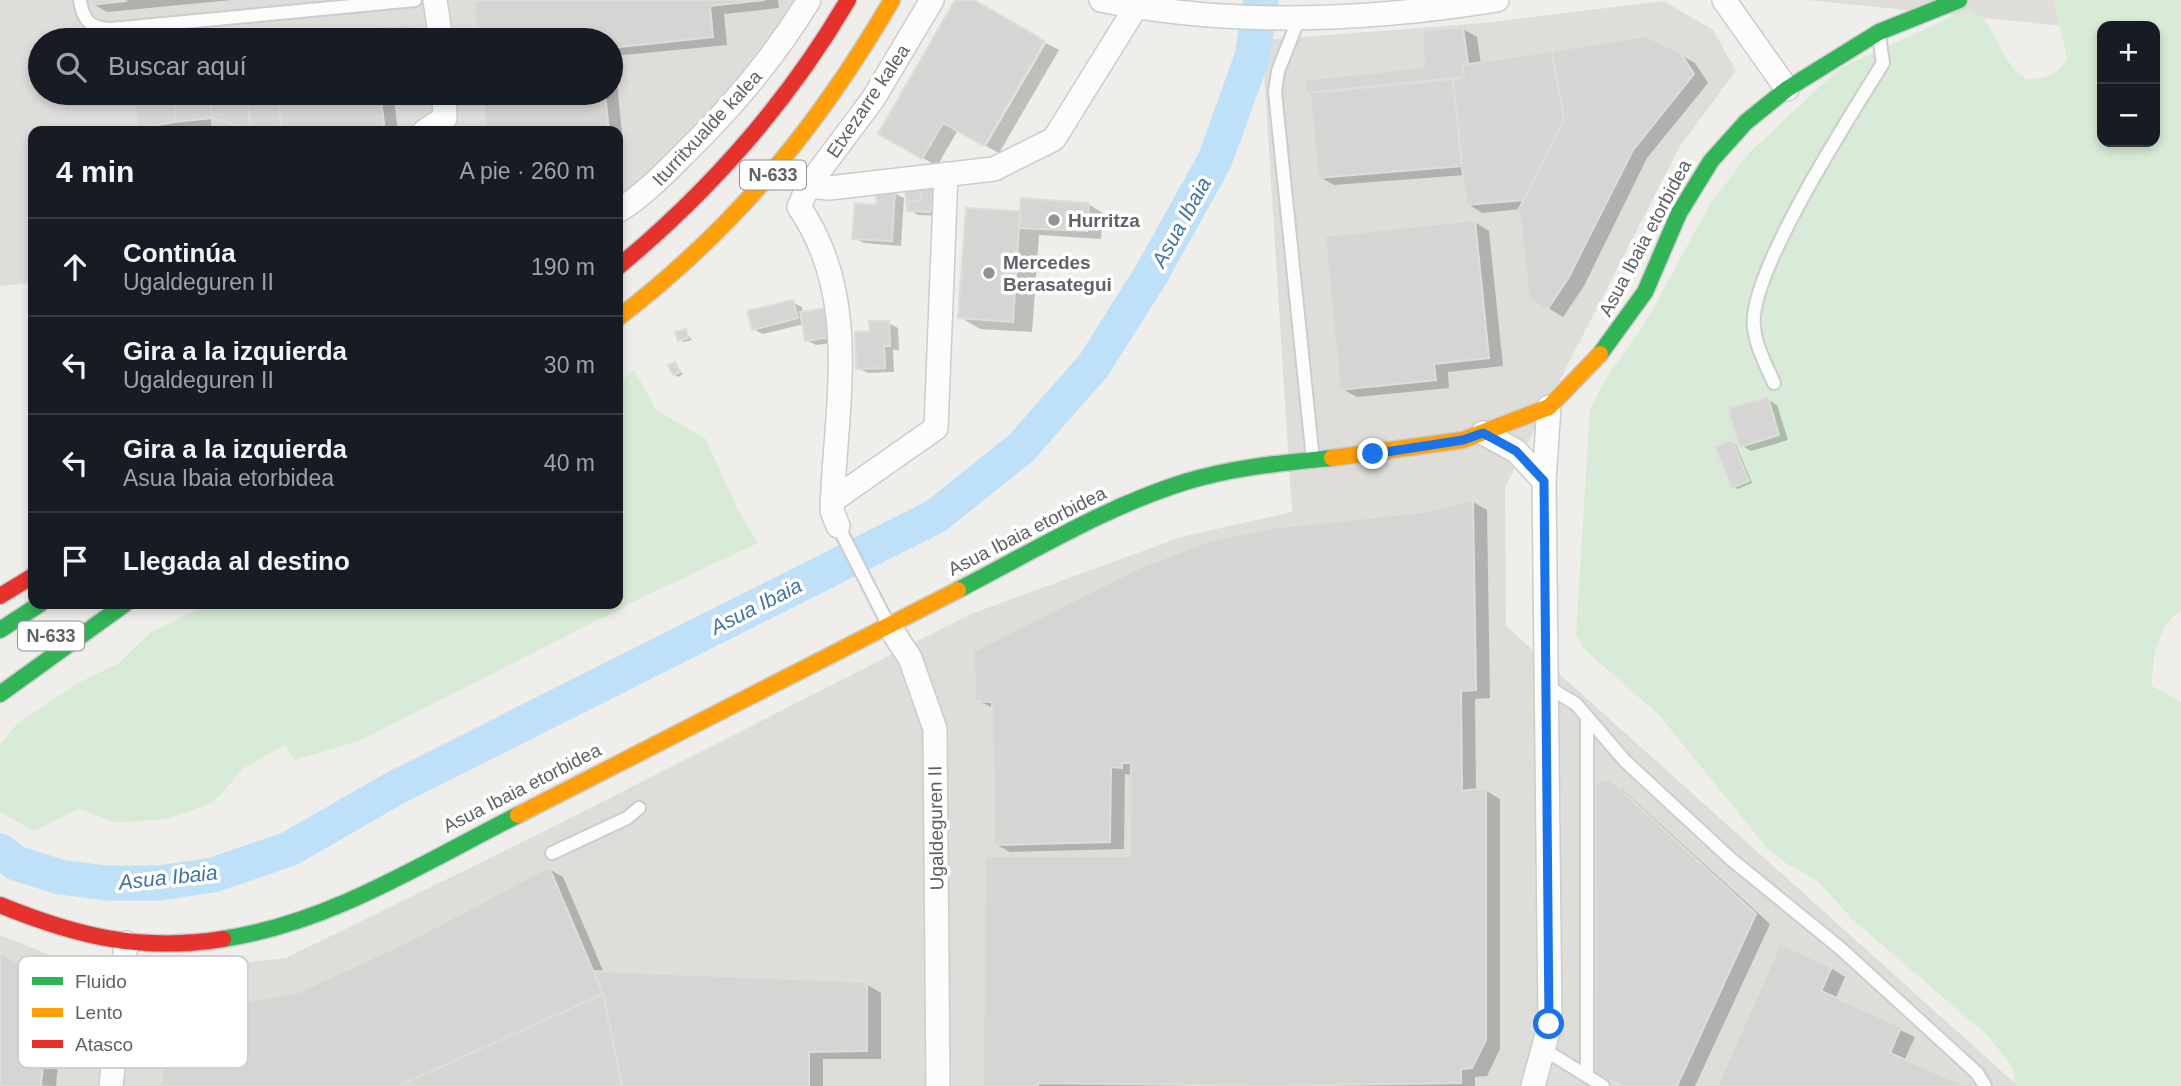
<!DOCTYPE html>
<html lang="es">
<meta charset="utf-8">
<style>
body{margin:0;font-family:Arial,sans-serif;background:#242831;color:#f1f3f6}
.controls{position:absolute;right:21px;top:21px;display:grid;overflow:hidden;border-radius:14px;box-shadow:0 4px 10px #0003}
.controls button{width:63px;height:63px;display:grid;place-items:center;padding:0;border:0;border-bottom:2px solid #363941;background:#171b24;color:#f1f3f6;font:35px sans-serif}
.stop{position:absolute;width:21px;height:21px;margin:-16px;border:5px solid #1a73e8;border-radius:50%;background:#fff}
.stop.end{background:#1a73e8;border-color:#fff;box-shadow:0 2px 7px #0008}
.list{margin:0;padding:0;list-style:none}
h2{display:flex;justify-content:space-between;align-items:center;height:91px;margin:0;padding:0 28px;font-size:30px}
h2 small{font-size:23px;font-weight:400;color:#9ea1a6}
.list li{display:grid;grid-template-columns:46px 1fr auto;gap:21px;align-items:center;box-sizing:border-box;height:98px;padding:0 28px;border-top:2px solid #363941}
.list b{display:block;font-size:26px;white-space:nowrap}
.list p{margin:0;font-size:23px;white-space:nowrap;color:#9ea1a6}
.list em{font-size:23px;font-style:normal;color:#9ea1a6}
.icon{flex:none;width:38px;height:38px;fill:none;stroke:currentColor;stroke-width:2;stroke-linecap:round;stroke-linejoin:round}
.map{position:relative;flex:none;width:2181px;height:1086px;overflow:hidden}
.search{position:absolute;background:#171b24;box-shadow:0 4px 10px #0003;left:28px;top:28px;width:595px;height:77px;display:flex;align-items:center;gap:18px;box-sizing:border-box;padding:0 24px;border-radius:38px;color:#9ea1a6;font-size:26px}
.panel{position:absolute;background:#171b24;box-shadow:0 4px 10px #0003;left:28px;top:126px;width:595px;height:483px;border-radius:14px}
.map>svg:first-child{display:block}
</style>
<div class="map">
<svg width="2181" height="1086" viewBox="0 0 2181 1086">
<rect width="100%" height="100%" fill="#efeeea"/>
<!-- industrial -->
<path fill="#dfddda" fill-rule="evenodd" d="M0,0H809L783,43L618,211V131H33V283L0,286ZM40,40H611V93H40Z
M1807,0H2181L2155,26H2102V30Z
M1664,1L1713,30L1736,71L1680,146L1505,487L1506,626L2018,1086H0V935L71,963L148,973L286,958L545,831L971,614L1181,537L1292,512L1262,40L1484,23Z"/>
<!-- green -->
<path fill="#d8ebd6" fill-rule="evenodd" d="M2054,0H2181V610C2157,627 2152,659 2152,686L2181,702V1086H2016L2012,1066L1987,1035L1853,920L1817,880L1787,864L1767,848L1659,715L1584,649L1576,636L1590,410L1606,378L1644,325L1709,206L1749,153L1839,69L1968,9C1999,20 1998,65 2027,79C2043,79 2060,75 2067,59ZM2102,26H2155V142H2102Z
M634,369L656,410L705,438L740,514L758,543L647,595L359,741L294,760L285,745L244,768L213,803L166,819L117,823L79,809L34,831L0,812V744L18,723L80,682L119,663L151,632L210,604H618V384Z"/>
<!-- shadow -->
<path fill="#0003" d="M92,0H232L107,12L93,4Z
M505,0H778L779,8L724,14L727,45L614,56L623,142L618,143V131H488L484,93H611V40H479L476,3Z
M957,0H971L958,130L937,166L880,133Z
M408,26L423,35V40H321L379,34Z
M1463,29L1477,37L1481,64L1679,54L1695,63L1708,83L1647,158L1584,286L1563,317L1530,297L1521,209L1482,213L1468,204L1465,175L1334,185L1320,177L1312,95L1307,92L1426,69Z
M1046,43L1059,50L999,153L986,146Z
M91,93H393L398,131H217L216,127L147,131L139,127L137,100L105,104Z
M919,188L937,189L940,216L918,215L909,210Z
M894,193L904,198L901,246L864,243L854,238Z
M1088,204L1103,213L1101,239L1039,235L1032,332L980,329L960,317L967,210L1022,214Z
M1475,222L1489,231L1503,366L1448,372L1449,388L1357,397L1342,389Z
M792,302L802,307L803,313L840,342L816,345L806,340L804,324L763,334L753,329Z
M888,323L898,328L899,350H893L894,372L868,373L858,368L872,333Z
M685,331L692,340L684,342L680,340Z
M675,364L683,374L678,377L674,374Z
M1767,399L1777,405L1788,440L1751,451L1741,445Z
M1732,442L1736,445L1752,483L1738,489L1734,487Z
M1473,502L1487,510L1490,698L1475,699L1476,791L1485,790L1500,799V1049L1487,1076L1475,1077V1086H985L1132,858V775L1125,774L1124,849L1010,852L995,844L993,708L977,700L1424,513Z
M1608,781L1623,790L1770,924L1695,1086H1622L1596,1072Z
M549,869L563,877L604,973L866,984L881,993V1059H823V1086H162L213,1010L299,994L411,941Z
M0,955L65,990L56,1086L0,1084Z
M1831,968L1845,977L1835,1000L1915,1037L1904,1061L1960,1086H1718Z"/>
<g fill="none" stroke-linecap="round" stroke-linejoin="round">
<!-- river -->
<path stroke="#bfe0f9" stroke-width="35" d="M0,851L16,863L60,877L107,883H159L213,875L289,849L395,788L936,516L1022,447L1094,365L1152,273L1215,160L1252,57L1261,0"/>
</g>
<!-- building -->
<path fill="#d6d5d3" stroke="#deddd9" stroke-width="2" d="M91,0H125L126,1L91,5Z
M488,0H765L710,6L713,37L611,48V40H477L474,1Z
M955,0H974L1045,41L984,146L943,123L922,159L878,134Z
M409,24L410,40H377V27Z
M1463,27L1468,64L1463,65L1464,77L1305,93L1304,80L1424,67L1423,31Z
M377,33V40H289Z
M1645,36L1680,52L1694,74L1633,150L1569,277L1547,310L1529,298L1519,209L1564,119L1552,51Z
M1552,51L1564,119L1524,200L1466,205L1453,79L1464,77L1463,65Z
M1453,79L1462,166L1318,178L1310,93Z
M89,93H118L89,96Z
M134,93H173L176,122L137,128Z
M173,93H209L212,118L176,122Z
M209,93H248L250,129L212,118Z
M248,93H278L281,131H251Z
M278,93H380L385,131H281Z
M483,93H605L609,131H486Z
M212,118L250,129L251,131H213Z
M920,186L921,201L906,203L905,187Z
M937,188L930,212L907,211V202L921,201L920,189Z
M877,190L895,191L892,241L852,239L855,203L876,205Z
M1021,198L1089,203L1087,231L1019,228Z
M966,208L1020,211L1013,322L958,318Z
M1475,220L1489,358L1434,364L1436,380L1340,390L1325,236Z
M793,300L798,318L752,330L747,311Z
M827,308L831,337L805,341L800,312Z
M869,321H889L890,346H884L885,368L856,369L855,332L870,331Z
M686,329L688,338L678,341L675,332Z
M675,362L680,372L673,375L668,365Z
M1768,397L1779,435L1740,447L1728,409Z
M1732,440L1749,481L1732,488L1715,447Z
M1473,500L1476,690L1461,691L1462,791L1486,788V1040L1472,1068L1461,1069V1083L1268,1086L1038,1083V1086H983L985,856H1130L1131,763H1122V768L1111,767L1110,842L994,845L992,702L975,701L974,651L1139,568L1209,541L1272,528L1423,512Z
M1609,779L1756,914L1677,1086H1623L1595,1074L1596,782Z
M549,867L603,994L398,1086H161L166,1011L213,1008L299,992L411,940Z
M1780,944L1832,967L1821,991L1901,1027L1890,1053L1965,1086H1717Z
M0,953L51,980L41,1086H0Z
M593,971L867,982V1051L809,1052V1086H622L603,994Z
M603,994L622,1086H398Z"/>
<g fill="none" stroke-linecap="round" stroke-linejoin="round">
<defs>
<path id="lane" d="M80,0C83,21 90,28 111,29L415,0
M1299,18L1278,71L1275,92L1313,460
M1774,383C1766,365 1756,347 1754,327C1747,275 1852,113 1883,63L1879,36
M838,526L889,626
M1548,687L1576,704L1625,761L1732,860L1840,948L1977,1073L1985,1086
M1587,720V1075
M552,853L627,818L639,808
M1545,1050L1603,1086"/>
<path id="street" d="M435,0L441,40
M1101,0C1231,27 1367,21 1497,0
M1724,0L1787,89
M425,131L445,118L444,93
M808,186L829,188L994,169L1054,139L1136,7
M618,211C644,195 665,173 687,151C734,105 775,56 809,0
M1483,433L1516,451L1544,481
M832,501L936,428L946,174
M838,526L832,511C835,408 862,298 799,207L808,186L873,99L932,0
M889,626L910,658L935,729L938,1086
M111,1086L126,943
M1533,1086L1550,1024L1544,481L1549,407"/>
<path id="fast" d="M1600,354L1645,292L1679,213L1711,161L1746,122L1787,89L1879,32L1959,0
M958,590C1032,552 1105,507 1185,482C1233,467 1282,463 1332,458
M0,630L40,604
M0,694L125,604
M223,939C330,923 423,863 518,815"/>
<path id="slow" d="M618,318C735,228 818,127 892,0
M1332,458L1463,440L1549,407L1600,354
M518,815L958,590"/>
<path id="jam" d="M618,267C711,190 787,104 848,0
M0,596L33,576
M0,905C76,936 140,952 223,939"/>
</defs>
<!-- lane casing -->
<use href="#lane" stroke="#cbcccc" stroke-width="16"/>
<!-- street casing -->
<use href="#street" stroke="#cbcccc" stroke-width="26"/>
<!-- fast casing -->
<use href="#fast" stroke="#cacacb" stroke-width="19"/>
<!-- slow casing -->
<use href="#slow" stroke="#cacacb" stroke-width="19"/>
<!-- jam casing -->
<use href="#jam" stroke="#cacacb" stroke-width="19"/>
<!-- lane -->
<use href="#lane" stroke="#fdfcfc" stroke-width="12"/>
<!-- street -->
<use href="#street" stroke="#fdfcfc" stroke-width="23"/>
<!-- fast -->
<use href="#fast" stroke="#30b455" stroke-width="16"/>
<!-- slow -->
<use href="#slow" stroke="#ff9f0a" stroke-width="16"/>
<!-- jam -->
<use href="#jam" stroke="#e5322d" stroke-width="16"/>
</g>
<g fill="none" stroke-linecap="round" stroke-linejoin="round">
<!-- route -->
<path stroke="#1a73e8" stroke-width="9" d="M1373,454L1463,440L1483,433L1516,451L1544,481L1549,1024"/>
</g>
<!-- markers -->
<g fill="#919496" stroke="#fff" stroke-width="2.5">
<circle cx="1054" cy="220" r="7"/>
<circle cx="989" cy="273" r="7"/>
</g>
<g text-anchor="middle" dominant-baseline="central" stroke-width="7" stroke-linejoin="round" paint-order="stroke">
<!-- shield labels -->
<g fill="#fff" stroke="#8f9295" stroke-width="2">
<rect x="740" y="160.5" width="66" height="29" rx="5"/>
<rect x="18" y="621.5" width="66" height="29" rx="5"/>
</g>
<g font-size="18" font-weight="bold" fill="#5f6368">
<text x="773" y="175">N-633</text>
<text x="51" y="636">N-633</text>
</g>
<!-- street labels -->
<g font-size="19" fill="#5f6368" stroke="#fff">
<text transform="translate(868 101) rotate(-56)">Etxezarre kalea</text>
<text transform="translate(707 128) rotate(-47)">Iturritxualde kalea</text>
<text transform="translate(1645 238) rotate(-62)">Asua Ibaia etorbidea</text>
<text transform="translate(1027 531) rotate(-27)">Asua Ibaia etorbidea</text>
<text transform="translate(522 788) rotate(-27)">Asua Ibaia etorbidea</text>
<text transform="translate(936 828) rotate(-91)">Ugaldeguren II</text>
</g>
<!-- poi labels -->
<g font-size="19" font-weight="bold" fill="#5f6368" stroke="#fff" text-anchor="start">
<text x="1068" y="220">Hurritza</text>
<text x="1003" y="262">Mercedes<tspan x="1003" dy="22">Berasategui</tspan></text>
</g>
<!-- water labels -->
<g font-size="21" font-style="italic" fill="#4174aa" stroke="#fff">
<text transform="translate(1181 222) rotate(-61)">Asua Ibaia</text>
<text transform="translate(756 606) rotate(-27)">Asua Ibaia</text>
<text transform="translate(168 877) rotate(-6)">Asua Ibaia</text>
</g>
</g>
<!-- legend -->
<rect x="18" y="956" width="230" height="112" rx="10" fill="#fff" stroke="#cfd0d2" stroke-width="2"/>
<rect x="32" y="977" width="31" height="8" fill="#30b455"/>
<rect x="32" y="1008" width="31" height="9" fill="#ff9f0a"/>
<rect x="32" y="1040" width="31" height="8" fill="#e5322d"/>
<g font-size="19" fill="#5f6368">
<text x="75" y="988">Fluido</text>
<text x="75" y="1019">Lento</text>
<text x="75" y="1051">Atasco</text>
</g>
</svg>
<div class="controls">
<button>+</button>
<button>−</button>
</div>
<div class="stop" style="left:1549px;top:1024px"></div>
<div class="stop end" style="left:1373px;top:454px"></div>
<div class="search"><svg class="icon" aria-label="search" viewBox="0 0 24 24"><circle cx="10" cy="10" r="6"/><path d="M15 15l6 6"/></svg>Buscar aquí</div>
<section class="panel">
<h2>4 min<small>A pie · 260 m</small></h2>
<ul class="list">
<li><svg class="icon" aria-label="ahead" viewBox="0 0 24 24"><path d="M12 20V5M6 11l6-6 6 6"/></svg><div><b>Continúa</b><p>Ugaldeguren II</p></div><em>190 m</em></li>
<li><svg class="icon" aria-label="left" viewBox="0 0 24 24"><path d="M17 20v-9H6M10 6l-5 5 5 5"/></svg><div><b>Gira a la izquierda</b><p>Ugaldeguren II</p></div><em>30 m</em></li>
<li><svg class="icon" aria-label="left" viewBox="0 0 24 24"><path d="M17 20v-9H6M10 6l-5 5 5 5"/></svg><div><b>Gira a la izquierda</b><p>Asua Ibaia etorbidea</p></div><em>40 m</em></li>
<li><svg class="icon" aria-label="arrive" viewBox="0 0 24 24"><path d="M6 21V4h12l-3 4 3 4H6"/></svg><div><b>Llegada al destino</b></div></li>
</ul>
</section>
</div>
